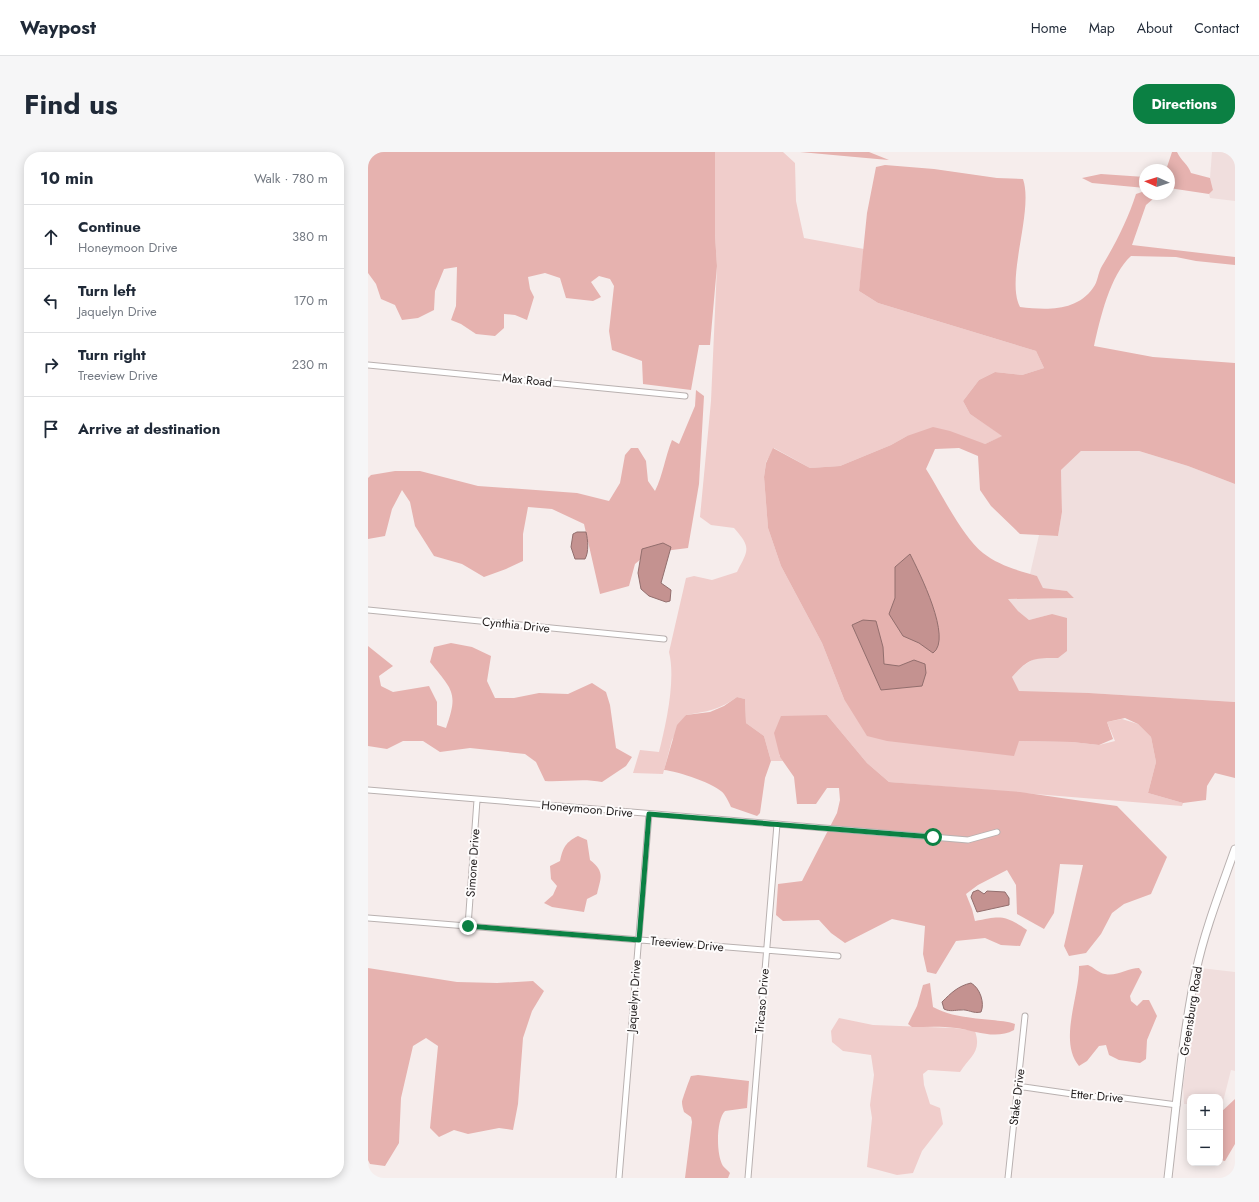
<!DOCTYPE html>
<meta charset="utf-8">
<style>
body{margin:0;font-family:Jost,sans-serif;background:#f6f6f7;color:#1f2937}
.controls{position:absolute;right:12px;bottom:12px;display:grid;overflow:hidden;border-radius:8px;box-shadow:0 2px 10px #0003}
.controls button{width:36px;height:36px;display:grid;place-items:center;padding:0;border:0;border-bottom:1px solid #e0e1e3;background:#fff;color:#1f2937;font:20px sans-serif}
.compass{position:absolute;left:771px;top:12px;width:36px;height:36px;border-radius:50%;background:#fff;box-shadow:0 2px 10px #0003;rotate:273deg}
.stop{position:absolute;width:12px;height:12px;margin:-9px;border:3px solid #0b8043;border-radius:50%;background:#fff}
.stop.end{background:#0b8043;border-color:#fff;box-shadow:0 1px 4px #0008}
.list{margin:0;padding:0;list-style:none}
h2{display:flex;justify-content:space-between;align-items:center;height:52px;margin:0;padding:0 16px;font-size:17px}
h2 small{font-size:13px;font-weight:400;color:#747a83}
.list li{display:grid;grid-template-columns:26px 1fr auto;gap:12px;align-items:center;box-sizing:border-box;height:64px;padding:0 16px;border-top:1px solid #e0e1e3}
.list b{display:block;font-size:15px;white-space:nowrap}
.list p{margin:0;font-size:13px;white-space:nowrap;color:#747a83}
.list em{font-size:13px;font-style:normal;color:#747a83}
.icon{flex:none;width:22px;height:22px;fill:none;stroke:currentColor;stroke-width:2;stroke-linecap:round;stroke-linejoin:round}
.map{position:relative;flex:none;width:867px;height:1026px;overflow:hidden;border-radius:16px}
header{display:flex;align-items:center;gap:24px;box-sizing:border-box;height:56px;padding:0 20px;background:#fff;border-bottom:1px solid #e0e1e3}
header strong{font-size:19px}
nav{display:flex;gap:22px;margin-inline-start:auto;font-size:14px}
.intro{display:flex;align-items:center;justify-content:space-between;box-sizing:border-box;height:96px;padding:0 24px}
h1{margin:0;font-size:28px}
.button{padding:10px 18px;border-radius:16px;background:#0b8043;color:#fff;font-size:14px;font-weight:700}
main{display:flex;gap:24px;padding:0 24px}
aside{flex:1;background:#fff;border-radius:16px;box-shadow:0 2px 10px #0003}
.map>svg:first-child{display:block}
</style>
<header>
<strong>Waypost</strong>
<nav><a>Home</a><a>Map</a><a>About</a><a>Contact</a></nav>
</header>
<div class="intro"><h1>Find us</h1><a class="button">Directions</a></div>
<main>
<aside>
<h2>10 min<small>Walk · 780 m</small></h2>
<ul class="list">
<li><svg class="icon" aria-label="ahead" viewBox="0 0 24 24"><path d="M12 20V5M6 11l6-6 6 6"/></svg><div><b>Continue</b><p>Honeymoon Drive</p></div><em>380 m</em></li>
<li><svg class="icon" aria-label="left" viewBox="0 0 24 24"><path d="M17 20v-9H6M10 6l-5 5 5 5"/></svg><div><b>Turn left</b><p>Jaquelyn Drive</p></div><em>170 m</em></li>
<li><svg class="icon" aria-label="right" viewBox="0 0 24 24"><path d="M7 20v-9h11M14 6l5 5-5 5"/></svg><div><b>Turn right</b><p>Treeview Drive</p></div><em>230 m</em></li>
<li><svg class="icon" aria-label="arrive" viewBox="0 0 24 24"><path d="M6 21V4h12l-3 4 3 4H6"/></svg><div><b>Arrive at destination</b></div></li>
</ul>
</aside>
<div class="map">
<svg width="867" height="1026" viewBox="0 0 867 1026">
<rect width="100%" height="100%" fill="#f6edec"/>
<!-- built -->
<path fill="#f0dedd" d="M844,0H867V49L842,46L841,42L845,38L842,26Z
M713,299H771L820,314L867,332V550L721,541L651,540L644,525L652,516L667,506H690L684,462L661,468L650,459L639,447L706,446L699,439L675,436L669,424L662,422L671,383L690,384L694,360L693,318Z
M832,816L867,820V919L863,918L854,954H852V945H822V952H816L815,934Z"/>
<!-- green -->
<path fill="#f0cdcb" d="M347,0H415L427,11L428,49L436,86L496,97L491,139L510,151L668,199L676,216L654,223L627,220L611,228L595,249L602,262L635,284L617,292L539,284L523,293L472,314L442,316L406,296L398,310L396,325L400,376L413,414L454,491L476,547L651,589L704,590L731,593L747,589L739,570L754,567L770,572L783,585L788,610L780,641L815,651L814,654L521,630L499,611L459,563L411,603L415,609H403L396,584L378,571L377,547L369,545C353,557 338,560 318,563L304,588L295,622L265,621L272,598L291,600C298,572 308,528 301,500L318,426L326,424L344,428L369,420C380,398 384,396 366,376L343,373L332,365L343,249L349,114L347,83Z
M471,866L505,873L586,876L607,879C614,900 602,904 592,920L560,918L555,922L556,933L562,952L572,956L575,972L554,999L545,1021L529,1023L499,1015L504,966L502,953L506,923L503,903L475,899L464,890L463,879Z"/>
<!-- forest -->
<path fill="#e6b2af" d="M0,0H347V83L349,114L342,193H331L323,238L275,232L274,209L244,198L241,179L246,134L242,127L231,124L223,130L233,145L225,149L198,146L192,126L177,121L160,125L162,137L166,145L159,168L147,163L136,162V176L127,184L108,182L93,172L83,168L88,154L89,115L76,117L67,139L66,158L50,166L34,168L27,153L13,147L8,132L0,121Z
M432,0H501L521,8L509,7Z
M804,0H809C813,9 820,12 823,21L842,26L845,38L841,42L801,36V18H798Z
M517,13L566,17L629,26L655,27C666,59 637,127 652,155C678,158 708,160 725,136C730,130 730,120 734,114C748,91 760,67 768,42L777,39V42H785V47L778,53L764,93L867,105V113L828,109L808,105L763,104C742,123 732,167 726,194L785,205L867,211V332L820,314L771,299H713L693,318L694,360L690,384L652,382L623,354L612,338L610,304L591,296L567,297L558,317C574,342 593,383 615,401C630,413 651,419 669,424L675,436L699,439L706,446L640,447L650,459L661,468L684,462L699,466V499L690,506C665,506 661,506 644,525L651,539L721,541L867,550V626L847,621L839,634L838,648L815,651L780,641L788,610L783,585L770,572L757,566L739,570L745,587L731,593L704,590L651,589L646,604L519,589L499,584L476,547L454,491L413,414L400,376L396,325L398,311L405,296L442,316L472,314L523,293L539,284L565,275L582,279L617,292L634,284L602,262L595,249L611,228L627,220L654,223L676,216L668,199L510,151L491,139L499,61L508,15Z
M733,22L777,25V36L724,31L714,26Z
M328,238L336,244L331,332L320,396L280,401L267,412L261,434L232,442L216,372L184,357L160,355L155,382V409L138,417L116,425L94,412L66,404L47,374L42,350L34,338L24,357L17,384L0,387V326L3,323L27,319H52L110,334L209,341L241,349L252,331L257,303L263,296H270L278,309L280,329L287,339C295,323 297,305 304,288L311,292L327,254Z
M83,491L104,495L123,504L119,529L127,546H146L171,541L200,542L224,531L238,540L242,553L248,596L264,605L258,614L234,630C215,626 197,630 177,629L168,610L157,602L102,596L72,600L55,589H35L19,597L0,594V494L25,514L11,524L13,534L25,540L61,534L69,550V573L78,576C91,540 84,538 62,510L66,495Z
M369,545L377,547L378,571L396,584L403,609L397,626L392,661L389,664L363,655C361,651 359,646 356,642C349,632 309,619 296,618L309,573L318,563L342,560L356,554Z
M459,563L499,611L521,630L652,640L749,654L799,705L783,742L756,752L744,761L733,782L718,801L701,804L696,794L715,713L692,712L686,761L676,777L649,762L648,733L639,718L610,733L598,742L604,757L607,769C632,764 636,762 659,778L652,794L633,793L617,786L588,789L568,822L559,820L555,802L557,774L524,767L477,791L463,781L451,768L415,769L408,763L410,732L434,729L469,661L472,648L471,636H459L448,652H429L426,625L412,605L406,581L413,564Z
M210,684L219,688L222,708C237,720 233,725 229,742L219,747L216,760L184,755L176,751L185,743L189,734L183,727L182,714L192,709C195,695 198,690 210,684Z
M720,813C725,815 731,821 737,822C748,825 760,816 771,816L774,820L762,844L763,849L769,854L775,848H781L789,864L779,888L778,907L772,911L751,908L741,903L738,893L731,894L719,909L711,914C690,889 712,843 711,814Z
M0,816L89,830L129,831L165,829L176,839L164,859L155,886L150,952L145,978L131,976L100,982L86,978L71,985L62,976L70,894L58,886L45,894L33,946L31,991L17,1014L2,1012L0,1008Z
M562,831L565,855C583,865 605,866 624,868C632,869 639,869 647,872L646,878C628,888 608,879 588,876C574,874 558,875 544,875L540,872L549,854L555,833Z
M330,923L381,929L379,956L357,959C348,968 348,1003 355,1014C357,1016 360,1019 362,1021L360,1026H317L324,970L323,965L316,960C315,957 314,953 314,950C314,948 322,926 323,924Z
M867,947V992L857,1009L852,1008V961Z"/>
<!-- water -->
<path fill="#c49290" stroke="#926e6d" d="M209,380H218C220,388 221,400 217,407H207L203,395L205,382Z
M295,391L303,395L293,431L303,438L302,449L298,450L281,444L273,437L270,421L274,397Z
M542,402C551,420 585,487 565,501L551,491L535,484L521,462L527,446V415Z
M495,468L508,469L515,495L516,512L531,514L546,508L557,512L558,521L554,534L513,538L484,473Z
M610,738L616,742L619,739L637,740L641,746V753L609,760L603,745L605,740Z
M603,831C612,836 617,851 613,860C605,862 600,857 593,858C587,858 582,860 576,857L574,850C583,841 590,834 603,831Z"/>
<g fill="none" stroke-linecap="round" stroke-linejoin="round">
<defs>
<path id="street" d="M0,213L317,244
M0,458L296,487
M0,638L600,688L629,680
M0,766L470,804
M100,774L109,648
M650,937L656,935L718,944L756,946L809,953
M251,1026L281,662
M380,1026L409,672
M640,1026L657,864"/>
<path id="secondary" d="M800,1026C808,957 814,886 828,819C837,777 853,737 867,697"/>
</defs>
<!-- street casing -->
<use href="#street" stroke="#b9b1b0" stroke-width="7"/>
<!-- secondary casing -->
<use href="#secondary" stroke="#b9b1b0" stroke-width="9"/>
<!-- street -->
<use href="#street" stroke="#fff" stroke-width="5"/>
<!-- secondary -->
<use href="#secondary" stroke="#fff" stroke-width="7"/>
</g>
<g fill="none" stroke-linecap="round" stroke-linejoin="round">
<!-- route -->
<path stroke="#0b8043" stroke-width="5" d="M100,774L271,788L281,662L565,685"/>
</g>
<g text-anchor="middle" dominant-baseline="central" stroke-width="4" stroke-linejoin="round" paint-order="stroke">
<!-- street labels -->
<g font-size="12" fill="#1f1b1b" stroke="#fefcfc">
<text transform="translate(159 228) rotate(6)">Max Road</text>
<text transform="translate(148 473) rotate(6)">Cynthia Drive</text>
<text transform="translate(219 657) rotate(5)">Honeymoon Drive</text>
<text transform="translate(105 711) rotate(-86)">Simone Drive</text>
<text transform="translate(319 792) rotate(5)">Treeview Drive</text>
<text transform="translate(266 844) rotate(-86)">Jaquelyn Drive</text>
<text transform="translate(394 849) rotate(-85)">Tricaso Drive</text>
<text transform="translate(823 859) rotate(-81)">Greensburg Road</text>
<text transform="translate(729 944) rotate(5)">Etter Drive</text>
<text transform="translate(649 945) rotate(-83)">Stake Drive</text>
</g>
</g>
</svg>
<div class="controls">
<button>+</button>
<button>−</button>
</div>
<svg class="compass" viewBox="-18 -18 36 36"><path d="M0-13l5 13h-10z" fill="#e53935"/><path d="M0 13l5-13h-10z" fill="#747a83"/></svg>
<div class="stop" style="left:565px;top:685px"></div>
<div class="stop end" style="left:100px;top:774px"></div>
</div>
</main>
